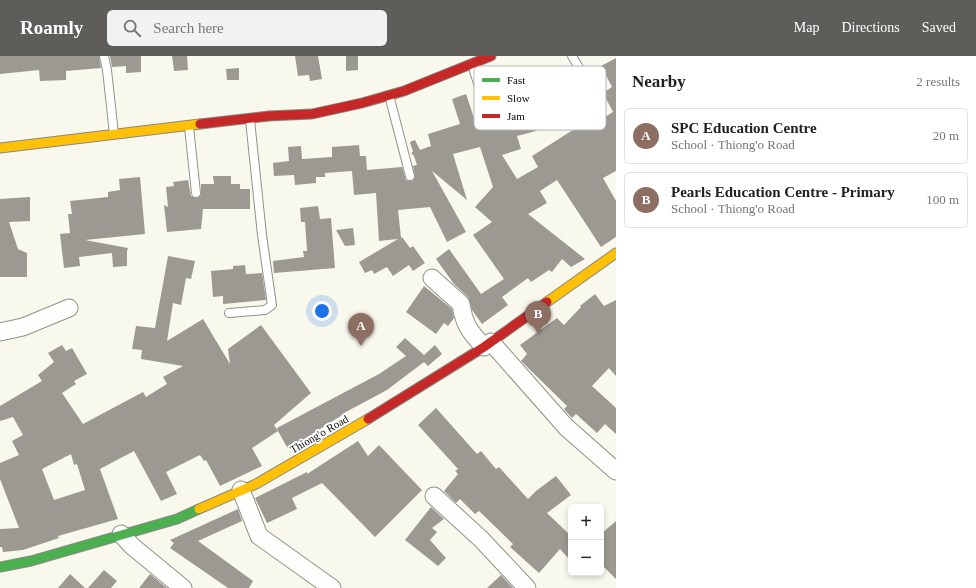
<!DOCTYPE html>
<meta charset="utf-8">
<style>
body{margin:0;font-family:Georgia,serif;background:#f2f2f2;color:#202124}
.controls{position:absolute;right:12px;bottom:12px;display:grid;overflow:hidden;border-radius:6px;box-shadow:0 2px 6px #0003}
.controls button{width:36px;height:36px;display:grid;place-items:center;padding:0;border:0;border-bottom:1px solid #e0e0e0;background:#fff;color:#202124;font:20px sans-serif}
.you{position:absolute;left:322px;top:255px;width:14px;height:14px;margin:-10px;border:3px solid #fff;border-radius:50%;background:#1a73e8;box-shadow:0 0 0 6px #1a73e833}
.badge{display:grid;place-items:center;width:26px;height:26px;border-radius:50%;background:#5e5d59;color:#fff;font-size:13px;font-weight:700}
.pin{position:absolute;translate:-50% -33px;filter:drop-shadow(0 1px 2px #0008)}
.pin::after{content:'';position:absolute;top:21px;width:14px;height:12px;background:inherit;clip-path:polygon(0 0,100% 0,50% 100%)}
.list{margin:0;padding:0;list-style:none}
h2{display:flex;justify-content:space-between;align-items:center;height:52px;margin:0;padding:0 16px;font-size:17px}
h2 small{font-size:13px;font-weight:400;color:#757577}
.list li{display:grid;grid-template-columns:26px 1fr auto;gap:12px;align-items:center;box-sizing:border-box;height:56px;margin:0 8px 8px;padding:0 8px;border:1px solid #e0e0e0;border-radius:6px}
.list b{display:block;font-size:15px;white-space:nowrap}
.list p{margin:0;font-size:13px;white-space:nowrap;color:#757577}
.list em{font-size:13px;font-style:normal;color:#757577}
.icon{flex:none;width:22px;height:22px;fill:none;stroke:currentColor;stroke-width:2;stroke-linecap:round;stroke-linejoin:round}
.map{position:relative;flex:none;width:616px;height:532px;overflow:hidden}
header{display:flex;align-items:center;gap:24px;box-sizing:border-box;height:56px;padding:0 20px;background:#5e5d59;color:#fff}
header strong{font-size:19px}
nav{display:flex;gap:22px;margin-inline-start:auto;font-size:14px}
.search{width:280px;height:36px;background:#f2f2f2;display:flex;align-items:center;gap:10px;box-sizing:border-box;padding:0 14px;border-radius:6px;color:#757577;font-size:15px}
main{display:flex}
aside{flex:1;background:#fff}
.map>svg:first-child{display:block}
</style>
<header>
<strong>Roamly</strong>
<div class="search"><svg class="icon" aria-label="search" viewBox="0 0 24 24"><circle cx="10" cy="10" r="6"/><path d="M15 15l6 6"/></svg>Search here</div>
<nav><a>Map</a><a>Directions</a><a>Saved</a></nav>
</header>
<main>
<div class="map">
<svg width="616" height="532" viewBox="0 0 616 532">
<rect width="100%" height="100%" fill="#f9f8ed"/>
<!-- building -->
<path fill="#9c9993" fill-rule="evenodd" d="M0,0H99L101,12L66,15V24L40,25L39,14L0,18Z
M110,0H141V16L126,17V10L112,11Z
M172,0H187L188,14L174,15Z
M295,0H318L322,23L310,25L309,19L298,20Z
M346,0H358V14L346,15Z
M616,2V115L603,122L616,145V181L601,191L557,124L540,135L547,147L528,158L585,203L571,211L562,203L552,216L549,214L531,226L528,222L502,241L508,249L482,268L472,254L468,241L454,228L436,203L449,193L481,238L504,223L473,179L492,166L475,151L493,131L480,91L453,98L467,144L432,115L466,176L447,186L430,151L398,154L401,182L402,181L410,192L413,190L425,207L413,215L409,209L393,220L387,211L374,218L372,214L365,217L359,206L398,183L379,185L376,137L354,139L352,115L325,117V121H316V127L295,129L294,119L274,120L273,107L289,105L288,91L301,90L302,103L332,101V91L359,89L360,100H366L367,114L402,111L406,124L412,125L415,121L413,110L417,109L414,100L411,97L413,96L410,86L415,84L420,94L431,90L428,78L460,68L452,43L466,38L475,65L502,58L495,26L508,23L514,53L523,50L527,64L533,62L536,75L517,80L521,93L502,99L517,123L538,111L532,100L587,65L590,70L613,56L603,37L612,31L601,10Z
M239,12V24H227L226,13Z
M213,120H231V128H240V133H250V153H203L201,173L167,176L164,149L168,151L166,131L174,130L173,126L188,124L191,140L197,142L201,139V128H214Z
M140,121L145,178L85,184L128,192L127,195V210L113,211L112,197L79,201L80,210L64,212L60,178L70,177L68,158H72L70,145L108,141V136L120,134L119,123Z
M30,141V165L9,166L18,193L27,197V221H0V143Z
M318,150L320,163L331,162L335,212L274,217L273,205L304,201L303,195H307L305,166H301L300,152Z
M353,172L355,189L345,190L336,174Z
M168,200L195,205L191,223L186,222L181,249L173,247L167,285L203,263L230,308L228,293L261,269L311,337L274,369L278,375L277,372L379,318L406,300L396,291L405,282L424,299L435,289L442,298L428,310L424,306L387,334L344,357V358L288,393L278,375L252,392L262,410L220,430L206,404L204,405L200,399L166,416L177,438L161,445L134,395L100,413L118,463L58,480L59,482L23,494L3,496L2,491H0V473L19,472L0,423V407L19,399L12,385L23,379L13,361L0,365V350L42,325L38,319L54,306L48,297L62,289L66,295L72,292L87,318L74,325L76,328L62,337L83,368L143,336L146,341L167,328L163,321L183,310L141,303L142,294L132,293L136,270L155,272ZM71,398L74,409L77,408L85,434L54,444L42,413Z
M245,209L246,218L262,217L266,244L223,248V240L213,241L211,215L233,213V210Z
M424,230L452,253L454,262L448,270L444,267L436,278L406,256Z
M595,238L604,250L616,244V320L609,312L592,330L616,352V378L605,368L597,377L576,358L572,362L564,353L567,350L521,305L527,298L520,289L557,262L564,269L581,251L580,250Z
M436,352L477,398L481,395L496,413L499,411L528,443L536,435L556,420L571,439L547,457L571,480V505L560,493L539,517L510,491L513,488L479,455L475,458L460,443L456,447L444,435L458,418L455,415L458,413L418,369Z
M358,385L368,400L379,389L422,434L375,481L322,427L292,442L297,453L267,467L255,442L307,416V418Z
M431,451L444,463L432,472L437,476L430,484L446,502L438,510L405,484Z
M238,453L242,465L198,485L253,525L249,532H228L170,492L174,487L170,484Z
M616,465V523L601,508V478Z
M104,514L117,525L111,532H88Z
M70,518L85,532H58Z
M150,518L167,532H139Z
M501,519L513,532H487Z"/>
<g fill="none" stroke-linecap="round" stroke-linejoin="round">
<defs>
<path id="lane" d="M104,0L107,14L114,78
M572,0L578,10
M472,8L485,51
M389,39L410,120
M189,71L196,137
M229,257L265,254L272,249L262,179L250,64"/>
<path id="street" d="M432,222L461,248C464,269 470,276 484,291
M0,276L23,271L69,252
M491,286L566,371L616,415
M241,434L259,480L332,532
M434,440L481,483L527,532
M121,478L132,490L183,532"/>
<path id="fast" d="M0,511L31,505L177,463L199,453"/>
<path id="slow" d="M0,92L200,68
M547,246L616,197
M199,453L256,428L368,363"/>
<path id="jam" d="M200,68L269,60L312,58L362,47L404,35L491,0
M368,363L484,291L547,246"/>
</defs>
<!-- lane casing -->
<use href="#lane" stroke="#92918c" stroke-width="10"/>
<!-- street casing -->
<use href="#street" stroke="#92918c" stroke-width="19"/>
<!-- fast casing -->
<use href="#fast" stroke="#888883" stroke-width="11"/>
<!-- slow casing -->
<use href="#slow" stroke="#888883" stroke-width="11"/>
<!-- jam casing -->
<use href="#jam" stroke="#888883" stroke-width="11"/>
<!-- lane -->
<use href="#lane" stroke="#fefefc" stroke-width="8"/>
<!-- street -->
<use href="#street" stroke="#fefefc" stroke-width="17"/>
<!-- fast -->
<use href="#fast" stroke="#4caf50" stroke-width="9"/>
<!-- slow -->
<use href="#slow" stroke="#ffc107" stroke-width="9"/>
<!-- jam -->
<use href="#jam" stroke="#c62828" stroke-width="9"/>
</g>
<g text-anchor="middle" dominant-baseline="central" stroke-width="4" stroke-linejoin="round" paint-order="stroke">
<!-- street labels -->
<g font-size="11" fill="#0a0a0a" stroke="#fff">
<text transform="translate(319 378) rotate(-30)">Thiong'o Road</text>
</g>
</g>
<!-- legend -->
<rect x="474" y="10" width="132" height="64" rx="6" fill="#fff" stroke="#b6b6b6" stroke-width="1"/>
<rect x="482" y="22" width="18" height="4" fill="#4caf50"/>
<rect x="482" y="40" width="18" height="4" fill="#ffc107"/>
<rect x="482" y="58" width="18" height="4" fill="#c62828"/>
<g font-size="11" fill="#0a0a0a">
<text x="507" y="28">Fast</text>
<text x="507" y="46">Slow</text>
<text x="507" y="64">Jam</text>
</g>
</svg>
<div class="controls">
<button>+</button>
<button>−</button>
</div>
<div class="you"></div>
<div class="pin badge" style="left:361px;top:290px;background:#8d6e63">A</div>
<div class="pin badge" style="left:538px;top:278px;background:#8d6e63">B</div>
</div>
<aside>
<h2>Nearby<small>2 results</small></h2>
<ul class="list">
<li><span class="badge" style="background:#8d6e63">A</span><div><b>SPC Education Centre</b><p>School · Thiong'o Road</p></div><em>20 m</em></li>
<li><span class="badge" style="background:#8d6e63">B</span><div><b>Pearls Education Centre - Primary</b><p>School · Thiong'o Road</p></div><em>100 m</em></li>
</ul>
</aside>
</main>
